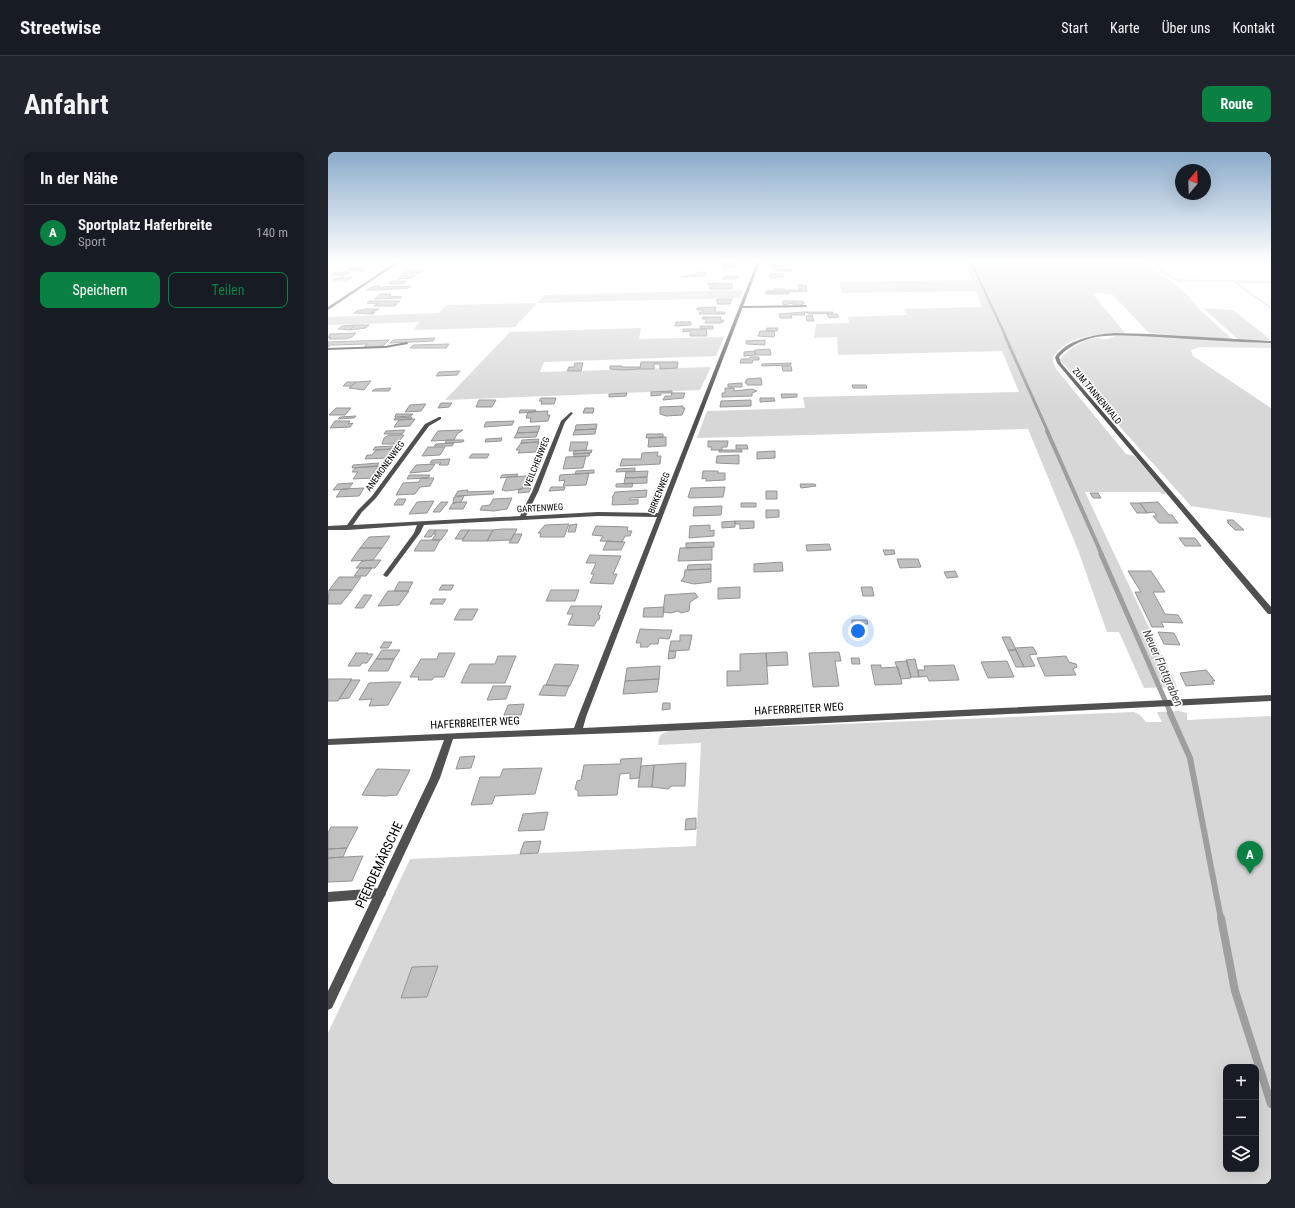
<!DOCTYPE html>
<html lang="de">
<meta charset="utf-8">
<style>
body{margin:0;font-family:"Roboto Condensed",sans-serif;background:#20242c;color:#f1f3f6}
.controls{position:absolute;right:12px;bottom:12px;display:grid;overflow:hidden;border-radius:8px;box-shadow:0 4px 16px #0002}
.controls button{width:36px;height:36px;display:grid;place-items:center;padding:0;border:0;border-bottom:1px solid #363941;background:#171b24;color:#f1f3f6;font:20px sans-serif}
.compass{position:absolute;left:847px;top:12px;width:36px;height:36px;border-radius:50%;background:#171b24;box-shadow:0 4px 16px #0002;rotate:19deg}
.you{position:absolute;left:530px;top:479px;width:14px;height:14px;margin:-10px;border:3px solid #fff;border-radius:50%;background:#1a73e8;box-shadow:0 0 0 6px #1a73e833}
.badge{display:grid;place-items:center;width:26px;height:26px;border-radius:50%;background:#0b8043;color:#fff;font-size:13px;font-weight:700}
.pin{position:absolute;translate:-50% -33px;filter:drop-shadow(0 1px 2px #0008)}
.pin::after{content:'';position:absolute;top:21px;width:14px;height:12px;background:inherit;clip-path:polygon(0 0,100% 0,50% 100%)}
.list{margin:0;padding:0;list-style:none}
h2{display:flex;justify-content:space-between;align-items:center;height:52px;margin:0;padding:0 16px;font-size:17px}
h2 small{font-size:13px;font-weight:400;color:#9ea1a6}
.list li{display:grid;grid-template-columns:26px 1fr auto;gap:12px;align-items:center;box-sizing:border-box;height:56px;padding:0 16px;border-top:1px solid #363941}
.list b{display:block;font-size:15px;white-space:nowrap}
.list p{margin:0;font-size:13px;white-space:nowrap;color:#9ea1a6}
.list em{font-size:13px;font-style:normal;color:#9ea1a6}
.actions{display:flex;gap:8px;padding:12px 16px}
.actions a{flex:1;padding:9px 0;border:1px solid #0b8043;border-radius:8px;text-align:center;font-size:14px;color:#0b8043}
.actions .main{background:#0b8043;color:#fff}
.icon{flex:none;width:22px;height:22px;fill:none;stroke:currentColor;stroke-width:2;stroke-linecap:round;stroke-linejoin:round}
.map{position:relative;flex:none;width:943px;height:1032px;overflow:hidden;border-radius:8px}
header{display:flex;align-items:center;gap:24px;box-sizing:border-box;height:56px;padding:0 20px;background:#171b24;border-bottom:1px solid #363941}
header strong{font-size:19px}
nav{display:flex;gap:22px;margin-inline-start:auto;font-size:14px}
.intro{display:flex;align-items:center;justify-content:space-between;box-sizing:border-box;height:96px;padding:0 24px}
h1{margin:0;font-size:28px}
.button{padding:10px 18px;border-radius:8px;background:#0b8043;color:#fff;font-size:14px;font-weight:700}
main{display:flex;gap:24px;padding:0 24px}
aside{flex:1;background:#171b24;border-radius:8px;box-shadow:0 4px 16px #0002}
.map>svg:first-child{display:block}
</style>
<header>
<strong>Streetwise</strong>
<nav><a>Start</a><a>Karte</a><a>Über uns</a><a>Kontakt</a></nav>
</header>
<div class="intro"><h1>Anfahrt</h1><a class="button">Route</a></div>
<main>
<aside>
<h2>In der Nähe<small></small></h2>
<ul class="list">
<li><span class="badge">A</span><div><b>Sportplatz Haferbreite</b><p>Sport</p></div><em>140 m</em></li>
</ul>
<div class="actions"><a class="main">Speichern</a><a>Teilen</a></div>
</aside>
<div class="map">
<svg width="943" height="1032" viewBox="0 0 943 1032">
<rect width="100%" height="100%" fill="#fff"/>
<!-- green -->
<path fill="#d7d7d7" fill-rule="evenodd" d="M636,110H821L826,118L843,129L859,143L872,158L905,188L821,181L784,142L764,141L797,181C775,183 748,181 731,198C728,201 725,203 725,208C725,211 727,214 728,217L798,302L806,304L837,339V342H834L832,340H757L849,535L816,536L791,480H779L750,398L700,277L369,286L379,259L477,256L475,245L691,240L674,199L510,203L509,185L486,186L488,172L521,171L520,165L579,163L576,157L654,155L648,139L514,141L511,130L644,128Z
M824,110H828L844,125L849,127L943,129V131H910L943,155V157L905,130H850L832,120Z
M415,138L412,146L209,151L187,175L85,178L92,170L0,173V165L111,161L118,153L209,151L217,143Z
M875,156L905,158L943,188H911Z
M313,176L311,187L396,185L388,204L216,210L212,220L383,215L372,238L117,248L182,180Z
M787,184H825L943,191V196L872,195L863,198L865,204L943,256V366L863,354L732,208C737,199 759,185 770,186C773,186 776,188 779,187C781,187 784,185 787,184Z
M851,559L859,561V568L943,564V1032H0V881L82,707L368,694L373,591L330,593C331,583 332,582 341,579L806,560L812,563L818,570H834L829,560ZM898,915H928V1017H898Z"/>
<g fill="none" stroke-linecap="round" stroke-linejoin="round">
<!-- stream-far5 -->
<path stroke="#9e9e9e" stroke-width="2.5" d="M643,110L678,185"/>
<!-- stream-far4 -->
<path stroke="#9e9e9e" stroke-width="3" d="M677,184L720,280"/>
<!-- stream-far3 -->
<path stroke="#9e9e9e" stroke-width="4" d="M719,279L774,403"/>
<!-- stream-far2 -->
<path stroke="#9e9e9e" stroke-width="5" d="M773,402L843,562"/>
<!-- stream-far1 -->
<path stroke="#9e9e9e" stroke-width="6" d="M842,561L862,606L893,767"/>
<!-- stream -->
<path stroke="#9e9e9e" stroke-width="8" d="M893,766L907,839L943,952"/>
</g>
<!-- building -->
<path fill="#c0c0c0" stroke="#949494" d="M409,111V115L395,116V113L392,112Z
M461,112L462,114L444,115L443,113Z
M23,116H35L32,118H38L36,119L19,118Z
M448,117H464L465,119H449Z
M79,118H97L91,121L75,122Z
M8,120H22L17,123H3Z
M368,120H378V124L353,125L368,122Z
M444,122H455L456,125L442,126L441,123H444Z
M88,123L85,126L70,127L74,124Z
M398,124H410L408,127H394Z
M14,125H25L19,128H4Z
M64,129H78L75,132H61Z
M380,131L404,132V137H382V135H385L384,133H380Z
M470,133H478L479,139L460,140V138H472Z
M52,134L50,136H55L52,138H39L44,135Z
M83,134L81,136L52,138L55,135Z
M446,137H457L460,140H438V139H446Z
M438,140H460L461,142H438Z
M52,142H63L61,144L74,145L73,146L47,147Z
M389,147H404L402,152H389L390,149H388Z
M41,149H72L66,152H69L67,154H46L50,152L39,151Z
M455,149H474L477,151H474L475,153H465V151L455,153Z
M388,155L387,160H397V162H371V160H375V158H369V156Z
M37,157H51L42,161L47,160L45,162L26,161L29,159Z
M476,160H505V161L482,162Z
M476,160L477,163H463L464,166H452L451,162Z
M499,162H509L511,165L501,166Z
M484,163L486,169H479L478,164Z
M375,165H393L392,168H396L395,170L391,171H377L379,167H374Z
M348,170H363V173L347,174Z
M27,173L22,178L10,177L14,174Z
M27,173H41L38,176L22,178Z
M372,174H385V177H373Z
M439,176H450L449,179H438Z
M355,177H378L379,184H362V179L355,180Z
M432,179H446L447,183L445,185L430,184Z
M28,181L24,185L17,187H1L3,185L0,186L2,182Z
M107,186L105,189L62,191L65,188Z
M61,188L55,194L36,195L39,192L3,193L0,195V190Z
M437,188V193L418,192V189Z
M121,192L118,196H82L85,193Z
M442,197L443,203H427V198Z
M427,199V203L416,204V200Z
M422,205H431V208H425L424,211H412L413,207H421Z
M313,210H350L349,216L332,217V212H326V217H312Z
M247,211H255L253,219H239L241,215H246Z
M463,211V213L434,214V212Z
M282,214H294V215H312V217L294,218L282,217Z
M454,214H463L464,219H455Z
M132,219L129,223L108,224L111,220Z
M433,226L434,233H419V231H417L419,227Z
M43,229L36,238L21,236L28,230Z
M19,230H28L24,234H15Z
M414,231V235H400V232Z
M524,233H538L539,236H525Z
M63,236L61,239H44L47,237Z
M397,236H406V239L424,237L429,239L424,241V244L394,245V241H397Z
M344,239V241H333V243L323,244V240Z
M299,241L298,244L281,245V242Z
M344,241H357L355,246L335,248L337,244H343Z
M453,242H469V245L454,246Z
M213,246H228L226,252H213L214,249H211Z
M432,246H446L447,249L432,250Z
M151,248H168L164,255H148Z
M423,248V254L392,255L393,249Z
M113,251H124L121,255L110,256Z
M98,252L93,259L77,260L82,253Z
M355,254V256H357L354,263L338,264L332,262V255Z
M8,256H23L17,263H1Z
M257,256H266L265,261H255Z
M192,258H208L207,260L191,261Z
M220,259L219,263H222L220,269L205,270H202L203,266H198L200,260Z
M68,262H85L83,264L67,265Z
M28,264L26,266L10,267L12,265Z
M84,265L83,267L66,268L67,266Z
M83,267H87L82,274L66,275L71,268Z
M7,269H22L20,272L25,271L22,275L2,276Z
M186,269L184,273L156,275L158,270Z
M269,272L268,277L247,278L248,273Z
M212,274L210,280L189,281L191,275Z
M268,277L267,282L245,283L247,278Z
M77,278L74,282H56L58,279Z
M135,278L129,282L126,288L103,289L110,279Z
M210,280L208,285L186,286L189,281Z
M319,282H335V285L318,286Z
M61,283H76L69,292H54L56,286Z
M338,285V294L320,295L321,286Z
M174,286L173,289L157,290L158,287Z
M211,287L210,290L193,291L194,288Z
M119,288H136L135,290L117,291Z
M380,289H400L399,295H394V298H383L384,295H380Z
M211,290L208,300L190,301L192,298H188L193,291Z
M243,290H260L258,298L241,299Z
M126,291L124,294H106L108,292Z
M408,293H419L420,297H408Z
M65,294L63,297L45,298L47,295Z
M100,295H117L112,303L94,304Z
M65,297L59,306L37,307L39,303H44L48,298Z
M264,298L263,301L245,302L246,299Z
M391,298H414V300H391Z
M447,299V306L429,307V300Z
M330,300L329,304H333L332,312L292,314L294,307H313L314,301Z
M262,301L261,304L246,305V302Z
M144,302H161L159,306H141Z
M411,303V312L388,311L389,304Z
M258,304L255,316L235,317L238,305Z
M122,307L120,313H111L113,311H102L104,308Z
M51,311L49,314L24,316L25,313Z
M107,312L102,319L82,321L88,313Z
M51,314L44,326L25,327L30,320H24L27,316Z
M307,316V319L288,320L289,317Z
M266,318V321L247,322L248,319Z
M320,319L319,325L297,326L298,320Z
M375,319H390V321H397V328L378,329V326L374,327Z
M261,321L258,333L235,334L237,328L231,329L232,323Z
M190,322L189,324L172,326L174,323Z
M81,323H102L100,326L79,327Z
M199,324L194,337L178,339L174,338L179,325Z
M319,325V331L296,332L297,326Z
M93,326H106L102,334L92,335L87,342L68,343L75,331L91,330Z
M25,331L20,337L5,338L10,332Z
M305,331L304,335H288V332Z
M472,332H487L488,334L473,336Z
M223,335H237L236,338L221,339Z
M397,335L395,345L362,346L360,345L363,336Z
M36,336L31,344L8,345L14,337Z
M195,336H203L201,340L190,341L191,337Z
M140,338L139,340L166,339L165,342L127,344L130,339Z
M319,338L318,345L302,346V348L310,347V352L284,353L285,346H284L287,340Z
M438,339H449V347H438Z
M762,341H770L773,346H765Z
M136,344L133,350L125,351L126,345Z
M184,346L179,357L166,359L152,358L154,354L162,353L165,347Z
M70,347H78L75,353H66Z
M106,349L99,361L81,362L89,350Z
M113,350H120L112,360H105Z
M133,350H139L135,357H121L125,351Z
M830,350L841,363H844L850,371H831L825,364H829L826,360L819,361L812,351Z
M413,351H428V355H413Z
M802,351H812L819,361H809Z
M394,354L393,363L365,364L366,355Z
M438,358H451V365L438,366Z
M899,368H905L916,378H907L899,370H901Z
M407,369H426V376L412,377V372H407Z
M407,369V375L394,376V370Z
M241,372L236,385H212L213,381H210L217,373Z
M249,372L247,380H240L242,373Z
M382,373V379L386,378V384L361,386L362,374Z
M268,374L300,375L299,379H304L302,384H297L294,390L272,389L275,384L264,383Z
M174,377H189L183,388L159,389L165,378Z
M101,378H108L103,385H96Z
M108,378H120L113,388H104L108,382H105Z
M133,378H141L135,387H127Z
M141,378H165L159,389H134Z
M186,382H194L190,391H181Z
M62,384L54,396H32L41,385Z
M851,386H867L873,394H857Z
M93,388H112L106,399H86Z
M279,389L294,390H297L293,398H275Z
M386,390V395L358,396V391Z
M501,392L503,398L479,399L478,393Z
M384,395V408L350,409L352,396Z
M32,396H54L45,408L23,409Z
M555,398H566L567,402L557,403Z
M262,403L293,404L285,422H289L285,432L262,431L266,422H263L268,411H258Z
M569,407H590L593,415L572,416Z
M45,408H53L47,416H28L34,409Z
M454,410L455,419L426,420V412Z
M383,412V417L359,418L360,413Z
M32,416H44L38,424H26Z
M383,417V430L366,432L353,429L356,425L357,418Z
M627,419L630,425L619,426L616,420Z
M800,419H823L837,440H825L837,462L850,463L855,471L833,470L836,475H824L807,440H813Z
M11,425H33L24,438H1Z
M71,430H85L80,439H66Z
M114,433H126L123,438H111Z
M412,435V446L390,447V436Z
M533,435H544L546,444H535Z
M1,438H24L13,452H0Z
M223,438H251L247,449H218Z
M60,439H81L71,453L50,454Z
M367,441L370,445L362,450L361,459L353,461L350,459L343,461L335,460L337,443Z
M36,443H44L35,456H27Z
M105,447H118L115,452H102Z
M243,454H274L270,463H272L271,468H269L266,474L240,473L245,462H239Z
M336,455L335,465H315L316,456Z
M132,457H150L144,468H126Z
M524,468H539L540,472H524Z
M312,477L334,478H344L341,487L331,486L330,492H322L320,495H312L313,491H308Z
M830,480L846,481L852,493L836,492Z
M352,483H364L361,498L341,499L343,489H352Z
M674,485H682L688,498H680Z
M56,490H64L60,496H52Z
M705,495L709,502L701,503L707,514L696,515L687,496Z
M54,498H72L66,507H48Z
M680,498H688L696,515H688Z
M341,499H348L347,506L340,507Z
M459,500L460,513L439,514L438,501Z
M511,500L513,509H507L511,534L485,535L481,501Z
M28,501H40L39,502H45L39,511H34L32,514H20Z
M111,501H127L116,525H106L104,528H90L91,525H82L93,507H109Z
M438,501L440,532L399,534V519H412V502Z
M170,504H188L177,531H133L142,512H167Z
M738,504L741,510L748,512L749,515L745,517L748,523L717,524L709,506Z
M523,506H531L532,512H524Z
M48,507H66L60,519H40Z
M587,507L591,525H583L578,508Z
M579,509L583,526L573,527L567,510Z
M679,509L686,525L660,526L653,510Z
M227,512L251,513L242,534L218,533Z
M543,513H553V516L570,515L574,532L547,533Z
M626,513L631,528L601,529L599,524L591,525L590,518H597L596,514Z
M332,514L331,527L297,529L299,516Z
M878,518L887,529H884L886,532L858,534L852,521Z
M0,527H24L10,549H0Z
M331,527L329,540L295,542L297,529Z
M23,528H32L21,546L11,547Z
M61,530H73L60,553L41,554L44,547L31,548L41,531Z
M216,533H218L241,534L237,544L211,543Z
M165,534H183L178,547L159,548Z
M335,551H342V557L334,558Z
M196,552L193,563H176L180,553Z
M147,604L143,616L128,617L132,605Z
M314,606L311,626L302,627V621L292,622L289,643L250,644V639L247,637L249,629L253,628L256,613L292,612L293,607Z
M358,611L357,634H344L340,637L324,635L326,613Z
M326,613L324,635H310L313,614Z
M214,616L207,642L167,644L164,652L143,653L152,625H172L175,617Z
M49,617L82,618L69,643L57,644L34,643Z
M220,660L216,678L190,679L195,662Z
M368,666V677L357,678L358,667Z
M3,675H30L19,696L0,697V681Z
M213,689L210,701L192,702L196,690Z
M19,696L15,705L0,706V697Z
M35,704L24,729L0,730V706Z
M110,814L99,845L73,846L84,815Z"/>
<g fill="none" stroke-linecap="round" stroke-linejoin="round">
<!-- service -->
<path fill="#505050" fill-rule="evenodd" d="M478,153L479,155L414,156L412,155L414,154Z
M786,181L822,182L943,189V191C905,190 867,187 830,185C810,184 788,182 768,185C755,188 740,194 731,205L733,211L943,455V462H940L729,211L727,205C740,187 765,183 786,181Z
M79,190L80,192L57,196L0,198V196L57,194Z
M53,736L57,738L58,741L57,744L53,746L0,750V740Z"/>
<!-- minor -->
<path fill="#505050" fill-rule="evenodd" d="M68,110H72L0,158V155Z
M429,110H432L258,565L255,576L943,543V549L318,580L125,587L112,626L4,856L0,858V839L102,626L116,588L0,593V587L246,576L250,565L329,365L270,364L96,373L92,381L60,424L58,425L55,423L86,381L89,373L20,378H0V374L19,373L30,358L44,344L97,272L111,265H113V267L101,274L48,346L34,360L25,373L192,364L204,340L233,269L243,260L245,261L237,270L210,340L198,364L270,360L330,361Z"/>
</g>
<!-- sky -->
<linearGradient id="sky" x2="0" y2="1"><stop stop-color="#8aabca"/><stop offset="0.43" stop-color="#fff"/><stop offset="1" stop-color="#fff" stop-opacity="0"/></linearGradient>
<rect width="943" height="255" fill="url(#sky)"/>
<g text-anchor="middle" dominant-baseline="central" stroke-width="3" stroke-linejoin="round" paint-order="stroke">
<!-- far-street labels -->
<g font-size="9" fill="#000" stroke="#fff">
<text transform="translate(769 244) rotate(50)">ZUM TANNENWALD</text>
<text transform="translate(209 310) rotate(-68)">VEILCHENWEG</text>
<text transform="translate(57 314) rotate(-54)">ANEMONENWEG</text>
<text transform="translate(331 341) rotate(-68)">BIRKENWEG</text>
<text transform="translate(212 356) rotate(-3)">GARTENWEG</text>
</g>
<!-- street labels -->
<g font-size="11" fill="#000" stroke="#fff">
<text transform="translate(471 557) rotate(-3)">HAFERBREITER WEG</text>
<text transform="translate(147 571) rotate(-3)">HAFERBREITER WEG</text>
</g>
<!-- water labels -->
<g font-size="12" font-style="italic" fill="#3f3f3f" stroke="#fff">
<text transform="translate(835 516) rotate(66)">Neuer Flottgraben</text>
</g>
<!-- near-street labels -->
<g font-size="13" fill="#000" stroke="#fff">
<text transform="translate(51 713) rotate(-65)">PFERDEMÄRSCHE</text>
</g>
</g>
</svg>
<div class="controls">
<button>+</button>
<button>−</button>
<button><svg class="icon" aria-label="layers" viewBox="0 0 24 24"><path d="M12 4l9 5-9 5-9-5zM3 14l9 5 9-5"/></svg></button>
</div>
<svg class="compass" viewBox="-18 -18 36 36"><path d="M0-13l5 13h-10z" fill="#e53935"/><path d="M0 13l5-13h-10z" fill="#9ea1a6"/></svg>
<div class="you"></div>
<div class="pin badge" style="left:922px;top:722px">A</div>
</div>
</main>
